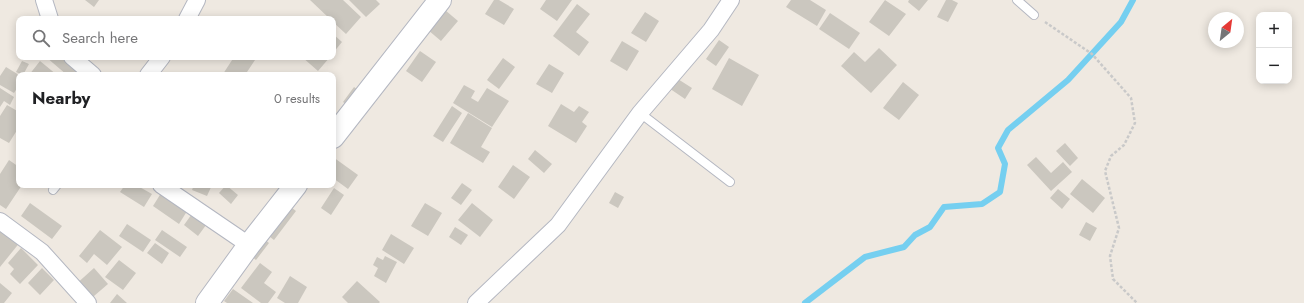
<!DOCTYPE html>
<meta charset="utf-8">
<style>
body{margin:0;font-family:Jost,sans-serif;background:#f2f2f2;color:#202124}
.controls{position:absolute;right:12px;top:12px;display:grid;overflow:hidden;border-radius:8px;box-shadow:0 2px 10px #0003}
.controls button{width:36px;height:36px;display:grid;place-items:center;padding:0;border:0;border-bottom:1px solid #e0e0e0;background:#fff;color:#202124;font:20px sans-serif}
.compass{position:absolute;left:1208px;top:12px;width:36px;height:36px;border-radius:50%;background:#fff;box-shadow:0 2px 10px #0003;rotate:29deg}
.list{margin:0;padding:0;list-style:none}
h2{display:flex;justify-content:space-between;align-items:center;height:52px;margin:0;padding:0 16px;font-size:17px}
h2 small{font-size:13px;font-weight:400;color:#757577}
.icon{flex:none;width:22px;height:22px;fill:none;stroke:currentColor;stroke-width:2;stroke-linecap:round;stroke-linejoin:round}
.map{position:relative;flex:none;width:1304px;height:303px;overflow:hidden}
.search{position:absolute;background:#fff;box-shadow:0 2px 10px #0003;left:16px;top:16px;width:320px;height:44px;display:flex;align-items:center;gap:10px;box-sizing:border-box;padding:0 14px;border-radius:8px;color:#757577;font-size:15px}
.panel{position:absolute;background:#fff;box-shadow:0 2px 10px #0003;left:16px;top:72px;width:320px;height:116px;border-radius:8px}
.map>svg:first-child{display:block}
</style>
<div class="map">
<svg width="1304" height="303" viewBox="0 0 1304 303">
<rect width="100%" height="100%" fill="#efe9e1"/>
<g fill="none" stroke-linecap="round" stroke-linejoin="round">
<!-- stream -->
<path stroke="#75cff0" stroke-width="6" d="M805,303L865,257L904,247L915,235L930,227L944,207L982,204L1000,192L1005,164L998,148L1008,130L1068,80L1121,22L1133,0"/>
</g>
<!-- building -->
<path fill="#cbc7bf" d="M85,0H99L94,7Z
M310,0H343L361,17L346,34L333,22V19H330Z
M349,0H376L380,4L366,17Z
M494,0H499L514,9L504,25L485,14Z
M546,0H572L557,21L540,9Z
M791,0H810L826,10L817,26L786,7Z
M885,0L906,14L889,36L869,22Z
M909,0H928L919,11L908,2Z
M946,0H952L958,3L948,22L937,17Z
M577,4L590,14L576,32L589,42L579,56L553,36Z
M445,10L458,21L441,41L428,30Z
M645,12L659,21L646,42L631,33Z
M830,13L860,33L849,49L819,29Z
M333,34L342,42L333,53Z
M719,40L729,47L716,66L706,59Z
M622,41L639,51L627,71L610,61Z
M879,48L897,65L871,93L841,66L854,52L865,62Z
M420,51L436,62L422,82L406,71Z
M46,57H62L85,75H67Z
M234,57H257L245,75H226L223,74Z
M302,57H330L318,71Z
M503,58L515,67L499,89L487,80Z
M729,58L759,75L742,106L712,89Z
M22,61L29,64L23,75L16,72Z
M40,61L57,75H29Z
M549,64L564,73L552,93L536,84Z
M6,67L19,75V85L14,93L0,85V76Z
M670,74L692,88L685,99L663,84Z
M903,82L919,95L899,120L883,108Z
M464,85L475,91L471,98L478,102L487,88L509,101L492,127L453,103Z
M354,87L365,95L354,110L343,102Z
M0,88L14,97L10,105L4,101L0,107Z
M561,104L574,112L579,106L589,112L582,122L587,126L576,143L548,126Z
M7,105L19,112V127L9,143L0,138V116Z
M452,106L462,113L443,142L433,136Z
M468,113L492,128L481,147L490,152L483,163L450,143Z
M1065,143L1078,158L1070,166L1056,151Z
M535,150L552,164L544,173L528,159Z
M333,157L358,175L348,189L333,178Z
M1036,157L1051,173L1063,162L1072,172L1051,191L1027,165Z
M9,160L19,167V185H22L6,209L0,205V174Z
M513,165L530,177L514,199L498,187Z
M1082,179L1105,198L1093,213L1070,194Z
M462,183L472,190L461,205L451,198Z
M125,185H136L152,194L144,207L120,192Z
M194,185H212L207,196L192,190Z
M226,185L238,195L231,204L219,193Z
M334,188L344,195L331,215L321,208Z
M1058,189L1070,199L1062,209L1050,198Z
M163,190L189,208L179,224L153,206Z
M615,192L624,197L618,208L609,203Z
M279,198L296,211L274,240L257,227Z
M30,203L62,226L52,239L21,216Z
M425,203L442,213L428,236L411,226Z
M472,203L493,220L480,237L458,220Z
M194,211L209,221L198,236L184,225Z
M1086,222L1097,228L1090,241L1079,235Z
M127,224L151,240L143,252L119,236Z
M455,227L468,235L461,245L449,237Z
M0,229L21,241L0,267Z
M100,230L122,247L107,265L94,254L87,263L79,256Z
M162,230L187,247L180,257L155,240Z
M253,230L269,243L256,260L240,247Z
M391,234L414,248L404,264L382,250Z
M155,243L169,253L162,264L147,253Z
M21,248L38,265L20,284L10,274L14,269L8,263Z
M385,256L397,262L386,283L374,276L378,268L373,265L377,257L383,260Z
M119,260L136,273L123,290L105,277Z
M260,263L272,272L264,283L276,292L268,303H261L241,288Z
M42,268L54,280L40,295L28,283Z
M94,268L108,284L87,302L74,286Z
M290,276L307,287L298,303H285L277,298Z
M357,281L380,302L379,303H348L342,297Z
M0,283L12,293L4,303H0Z
M233,289L253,303H227L224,301Z
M117,294L127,303H110Z"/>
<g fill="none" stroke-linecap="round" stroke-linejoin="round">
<defs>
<path id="lane" d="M1017,0L1034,15
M640,113L730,182
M53,190L57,185"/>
<path id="street" d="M44,0L50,19
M187,19L197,0
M72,57L93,75
M148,75L162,57
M161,185L249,245
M0,221L42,252L88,303
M476,303L558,225L640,113L711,30L731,0"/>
<path id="secondary" d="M333,137L440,0
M207,303L249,245L296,185"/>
</defs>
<!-- lane casing -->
<use href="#lane" stroke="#b4b7c1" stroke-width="10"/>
<!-- street casing -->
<use href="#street" stroke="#b4b7c1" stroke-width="18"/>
<!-- secondary casing -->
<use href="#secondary" stroke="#b4b7c1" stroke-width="24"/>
<!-- path -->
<path stroke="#c9c9c9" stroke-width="2.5" stroke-dasharray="3 2" stroke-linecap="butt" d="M1045,22L1092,54L1131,98L1135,123L1124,145L1111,156L1105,171L1119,228L1110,256L1113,279L1137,303"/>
<!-- lane -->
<use href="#lane" stroke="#fff" stroke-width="8"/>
<!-- street -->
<use href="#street" stroke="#fff" stroke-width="16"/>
<!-- secondary -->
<use href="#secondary" stroke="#fff" stroke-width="22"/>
</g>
</svg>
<div class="controls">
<button>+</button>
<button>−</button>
</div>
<svg class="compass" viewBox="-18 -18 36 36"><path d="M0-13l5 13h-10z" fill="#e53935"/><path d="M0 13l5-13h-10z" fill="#757577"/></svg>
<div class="search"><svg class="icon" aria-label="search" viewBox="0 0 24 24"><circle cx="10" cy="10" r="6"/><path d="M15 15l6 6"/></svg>Search here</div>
<section class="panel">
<h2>Nearby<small>0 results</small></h2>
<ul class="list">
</ul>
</section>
</div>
